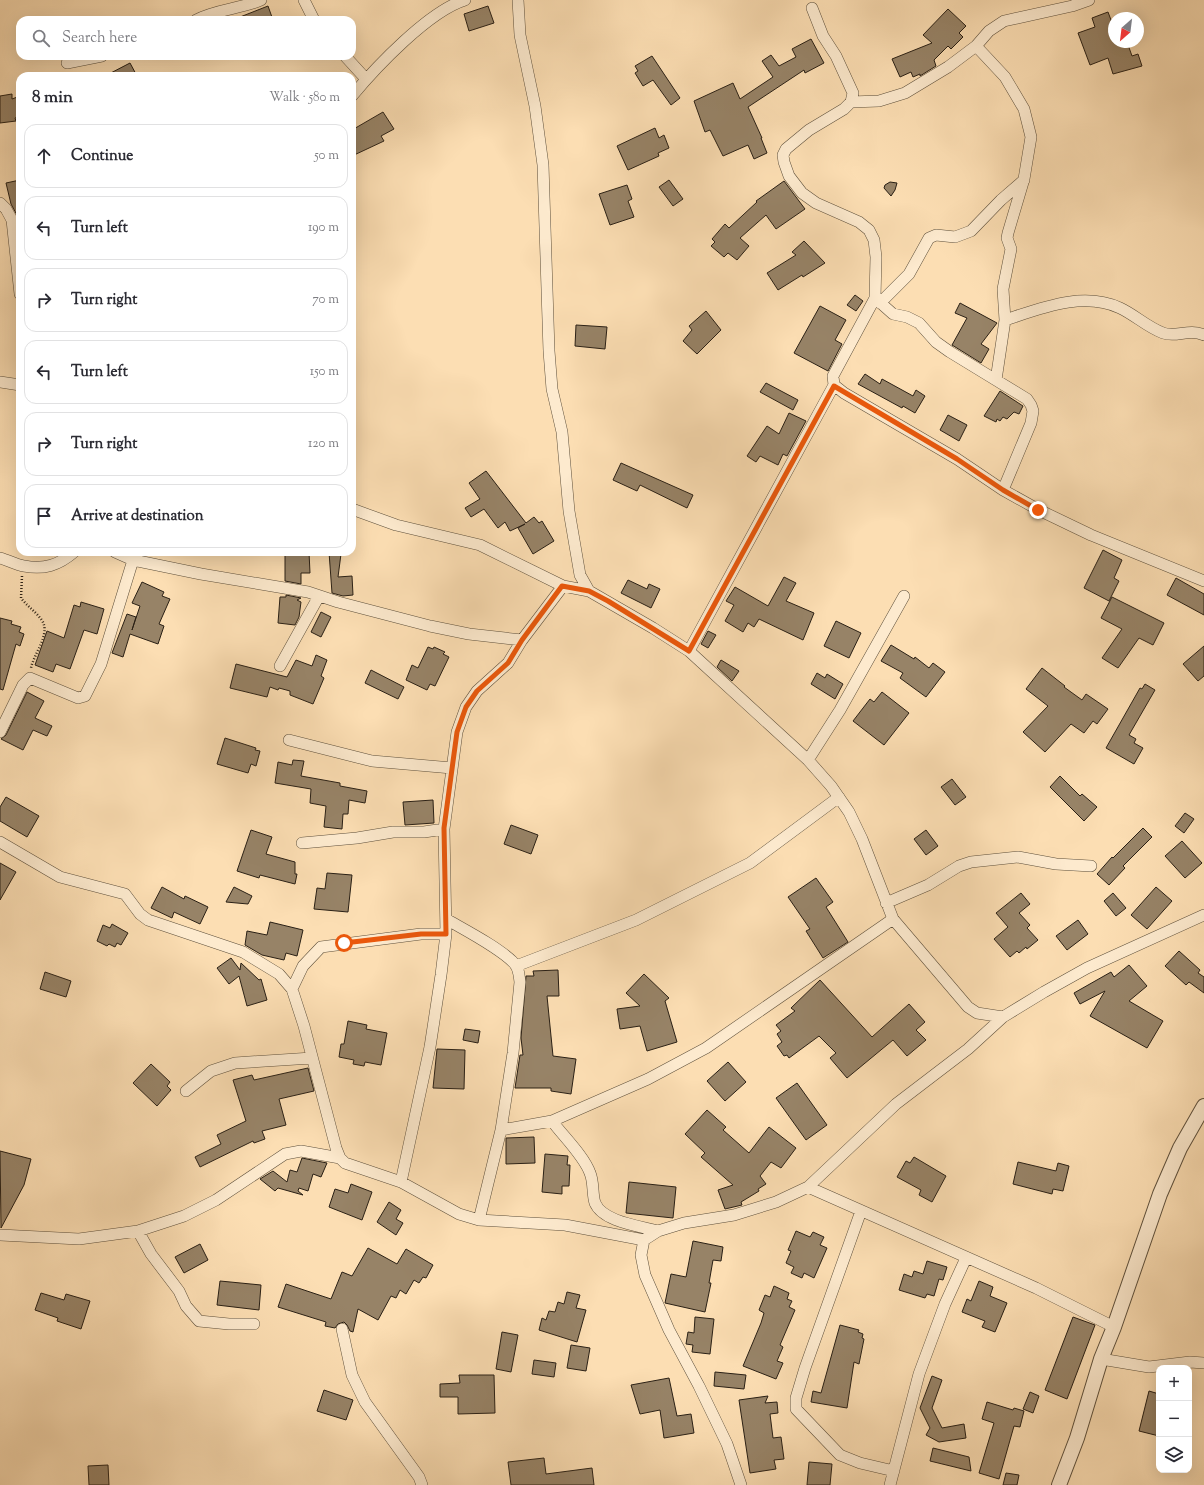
<!DOCTYPE html>
<meta charset="utf-8">
<style>
body{margin:0;font-family:"Sorts Mill Goudy",serif;background:#f2f2f3;color:#2b2b33}
.controls{position:absolute;right:12px;bottom:12px;display:grid;overflow:hidden;border-radius:8px;box-shadow:0 4px 16px #0002}
.controls button{width:36px;height:36px;display:grid;place-items:center;padding:0;border:0;border-bottom:1px solid #e1e1e2;background:#fff;color:#2b2b33;font:20px sans-serif}
.compass{position:absolute;left:1108px;top:12px;width:36px;height:36px;border-radius:50%;background:#fff;box-shadow:0 4px 16px #0002;rotate:208deg}
.stop{position:absolute;width:12px;height:12px;margin:-9px;border:3px solid #ea580c;border-radius:50%;background:#fff}
.stop.end{background:#ea580c;border-color:#fff;box-shadow:0 1px 4px #0008}
.list{margin:0;padding:0;list-style:none}
h2{display:flex;justify-content:space-between;align-items:center;height:52px;margin:0;padding:0 16px;font-size:17px}
h2 small{font-size:13px;font-weight:400;color:#7c7c81}
.list li{display:grid;grid-template-columns:26px 1fr auto;gap:12px;align-items:center;box-sizing:border-box;height:64px;margin:0 8px 8px;padding:0 8px;border:1px solid #e1e1e2;border-radius:12px}
.list b{display:block;font-size:15px;white-space:nowrap}
.list em{font-size:13px;font-style:normal;color:#7c7c81}
.icon{flex:none;width:22px;height:22px;fill:none;stroke:currentColor;stroke-width:2;stroke-linecap:round;stroke-linejoin:round}
.map{position:relative;flex:none;width:1204px;height:1485px;overflow:hidden}
.search{position:absolute;background:#fff;box-shadow:0 4px 16px #0002;left:16px;top:16px;width:340px;height:44px;display:flex;align-items:center;gap:10px;box-sizing:border-box;padding:0 14px;border-radius:12px;color:#7c7c81;font-size:15px}
.panel{position:absolute;background:#fff;box-shadow:0 4px 16px #0002;left:16px;top:72px;width:340px;height:484px;border-radius:12px}
.map>svg:first-child{display:block}
</style>
<div class="map">
<svg width="1204" height="1485" viewBox="0 0 1204 1485">
<rect width="100%" height="100%" fill="#fcdeb3"/>
<filter id="stains"><feTurbulence type="fractalNoise" baseFrequency=".005" numOctaves="4"/><feColorMatrix values="0 0 0 0 .2 0 0 0 0 .09 0 0 0 0 .02 0 0 0 .5 -.17"/></filter>
<radialGradient id="worn" r=".72"><stop offset=".6" stop-color="#630" stop-opacity="0"/><stop offset="1" stop-color="#630" stop-opacity=".3"/></radialGradient>
<!-- building -->
<path fill="#978367" stroke="#2a2015" d="M268,6L273,20H235V19Z
M488,6L494,23L469,31L464,14Z
M948,9L966,26L959,33L963,37L951,49L948,46L934,60L936,66L920,76V74L913,77L911,72L900,77L892,59L932,43L923,35Z
M1108,12L1114,28V42H1127L1132,56L1138,54L1142,66L1113,74L1108,58L1090,65L1078,33L1095,27L1092,18Z
M811,39L824,63L805,73L804,70L748,107L762,138H761L767,153L754,159L748,145L723,156L710,130L705,132L694,101L733,83L740,99L773,77L762,61L771,55L779,66L796,57L792,49Z
M652,56L680,98L671,105L653,80L643,86L635,73L638,71L635,66Z
M130,63L137,76H105Z
M12,94V99L20,96V116L15,118L16,121L0,123V96Z
M383,112L394,129L381,136L384,141L352,156V130Z
M655,128L659,138L664,135L669,148L658,153L659,156L628,170L617,146Z
M20,180V224H19L18,217L11,204L6,183Z
M669,180L683,199L673,206L659,187Z
M784,181L805,209L776,229L766,215L740,238L749,246L737,260L728,253L724,257L711,246L715,242L712,239L725,224L729,228L757,202L756,201Z
M890,182L897,183L895,190L891,196L884,188L885,185Z
M627,185L632,199L628,201L634,217L610,225L599,194Z
M804,241L825,263L803,277L802,275L778,290L767,273L796,255L792,252Z
M855,295L863,301L856,311L847,305Z
M960,303L997,323L981,344L989,349L981,363L952,345L967,318L955,313Z
M820,306L846,320L835,340L842,344L828,371L794,353Z
M706,311L721,330L697,354L683,341L692,330L689,326Z
M576,325L607,327L605,349L575,346Z
M865,374L880,384L882,379L913,396L916,390L925,396L915,413L903,406L902,408L858,384Z
M766,383L798,400L793,410L760,392Z
M1000,391L1023,406L1019,414L1014,412L1007,419L1003,417L1000,421L997,419L996,422L984,416Z
M789,413L806,421L787,456L783,454L778,465L760,456L756,462L747,456L767,426L779,434Z
M948,415L967,425L959,441L940,430Z
M621,463L693,495L687,508L640,485L637,491L613,480Z
M486,471L526,523L534,517L539,523L542,521L554,541L533,554L518,528L525,524L510,531L505,522L498,528L484,509L471,517L465,508L480,499L469,483Z
M1103,550L1122,560L1114,578L1119,581L1109,601L1084,588Z
M285,552H309L310,573H301V584L285,581Z
M329,552L341,554L338,577L352,576L353,595L343,596L332,593Z
M784,577L796,583L786,601L814,613L803,640L759,619L754,627L748,623L743,632L725,621L734,605L726,601L735,587L768,606Z
M1176,578L1204,594V615L1167,595Z
M628,580L647,589L649,584L660,589L651,608L621,593Z
M142,582L164,592L162,596L170,599L159,624L164,626L158,644L130,634L123,657L112,653L127,614L136,617L132,630L140,606L132,603Z
M286,595L301,598L297,600L301,602L299,617L295,625L278,623L280,597H286Z
M1112,597L1164,623L1153,645L1139,638L1118,668L1102,658L1122,629L1101,618Z
M81,602L104,609L97,634L84,630L70,669L56,664L53,672L35,665L47,631L64,638L74,605L80,607Z
M321,612L331,617L321,637L311,632Z
M0,618L12,621L11,624L21,627L19,632L24,634L20,646L16,644L3,690L0,689Z
M836,621L861,633L849,658L824,646Z
M708,631L716,635L708,648L701,644Z
M891,645L914,659L915,657L929,668L933,663L945,672L926,697L900,678L903,673L881,661Z
M1204,646V676L1198,681L1183,664Z
M428,647L433,649L434,647L445,652L443,654L449,657L435,686L430,684L427,690L406,680L412,665L418,668Z
M316,655L327,660L321,676L324,678L313,704L290,695V691L279,688L278,690L270,687L267,697L230,688L236,664L287,677L296,660L312,666Z
M721,660L739,671L732,681L717,667Z
M1042,668L1065,686L1064,687L1082,700L1086,694L1108,709L1097,724L1093,721L1084,733L1071,724L1045,752L1023,732L1048,706L1026,689Z
M371,670L404,687L398,699L365,683Z
M817,673L825,678L827,674L843,684L835,699L811,684Z
M1145,684L1155,690L1129,735L1136,739L1134,743L1143,748L1134,764L1106,748L1140,688L1142,689Z
M27,692L44,701L35,718L52,726L47,736L33,730L23,750L1,739L6,735Z
M882,692L909,713L884,745L853,721L870,699L874,702Z
M225,738L256,748L255,750L260,751L256,766L251,764L248,773L217,764Z
M293,760L304,761L301,776L340,783V786L367,791L365,803L349,800L348,814H343L342,829L324,827L326,806L310,803L311,789L275,783L278,762L292,765Z
M1060,776L1080,796L1082,794L1097,807L1084,821L1050,787Z
M952,779L966,797L955,805L941,787Z
M6,797L39,816L27,837L0,821V807Z
M433,800L434,823L405,825L403,802Z
M1185,813L1194,819L1184,833L1175,826Z
M511,825L538,835L531,854L504,844Z
M1143,828L1152,837L1123,866L1125,868L1109,885L1097,874L1112,857L1113,858Z
M251,830L272,837L266,854L295,862V874H297L295,884L260,875L259,878L237,871Z
M926,830L938,846L926,855L914,839Z
M1182,841L1202,863L1185,878L1165,856Z
M0,863L16,872L0,900Z
M327,873L352,875L348,912L314,909L317,888L325,889Z
M816,878L833,902L826,907L848,942L823,958L806,931L810,929L788,897Z
M162,887L184,899L185,896L208,907L200,924L174,912L172,918L151,908Z
M234,887L252,896L248,904L226,902Z
M1156,887L1172,901L1147,929L1131,915Z
M1021,893L1030,904L1019,913L1030,925L1027,928L1038,940L1027,949L1026,947L1019,953L1017,951L1010,957L994,939L1008,927L996,913Z
M1113,893L1126,908L1116,916L1104,901Z
M1078,920L1088,934L1067,950L1056,936Z
M270,922L303,930L297,956L286,953L284,960L262,955L245,945L247,931L267,935Z
M112,924L128,933L121,945L117,943L115,947L109,944L107,946L97,941L103,925L110,928Z
M1179,951L1200,970L1198,973L1204,977V993L1189,982L1186,985L1165,966Z
M231,958L240,970L241,963L259,980L261,979L267,1000L247,1006L239,976L229,984L217,968Z
M1129,965L1147,986L1129,1001L1163,1021L1147,1048L1090,1016L1105,991L1080,1004L1074,993L1111,972L1114,977Z
M558,970L559,996H547L553,1056L576,1059L571,1094L551,1091V1088H515L520,1055H523L521,1038L526,976H534L533,971Z
M45,972L71,981L66,997L40,989Z
M644,974L669,998L665,1001L677,1042L647,1051L640,1026L620,1029L617,1009L640,1006L626,993Z
M820,980L872,1037L909,1004L925,1022L916,1030L926,1040L907,1056L893,1040L847,1078L830,1058L836,1053L819,1036L789,1058L787,1055L784,1056L777,1046L782,1042L777,1034L781,1031L776,1025L795,1011L791,1008Z
M348,1021L367,1025L366,1029L387,1033L381,1065L365,1062L364,1066L353,1064L354,1060L339,1057L341,1044H344Z
M465,1029L480,1031L478,1043L463,1040Z
M437,1049L465,1050L464,1089L433,1088Z
M728,1062L746,1082L725,1101L707,1081Z
M151,1064L170,1082L167,1086L171,1090L157,1106L133,1083Z
M308,1068L314,1091L279,1099L286,1125L262,1131L265,1139L254,1143L253,1141L200,1167L195,1157L221,1144L217,1135L246,1121L233,1080L252,1075L254,1080Z
M797,1083L827,1125L806,1140L776,1098Z
M707,1110L726,1127L723,1130L749,1153L769,1127L796,1148L781,1168L771,1162L760,1176L766,1184L758,1189L759,1191L741,1202L742,1205L725,1209L718,1190L733,1185L701,1157L705,1153L685,1134Z
M534,1137L535,1163L506,1164V1138Z
M0,1151L31,1159L24,1185L1,1228Z
M545,1154L568,1156L567,1165H570L569,1186H562V1194L542,1192Z
M914,1157L946,1176L932,1202L919,1195L921,1190L897,1177L906,1161L910,1163Z
M302,1158L327,1163L321,1177L313,1174L308,1191L299,1188L298,1191L303,1195L278,1188L275,1191L260,1179L273,1171L287,1182L290,1170L297,1172Z
M1018,1162L1056,1171L1058,1163L1069,1166L1063,1191L1053,1189L1052,1194L1013,1184Z
M629,1182L676,1187L673,1218L626,1213Z
M351,1184L372,1192L362,1220L329,1207L335,1189L348,1193Z
M389,1202L401,1210L396,1219L403,1223L396,1235L377,1222Z
M796,1231L810,1237L813,1232L824,1237L820,1245L827,1248L814,1278L804,1273L802,1278L791,1273L794,1267L786,1263L791,1251L788,1250Z
M693,1241L723,1247L721,1261L713,1260L709,1283H711L705,1312L665,1303L671,1274L686,1277Z
M200,1244L208,1260L184,1273L175,1257Z
M368,1248L397,1264L406,1249L433,1265L426,1278L423,1277L419,1283L414,1280L406,1294L400,1290L396,1298L391,1296L378,1320L358,1309L353,1332L350,1331L347,1325L344,1322L338,1324L335,1328L325,1326L326,1322L278,1307L286,1284L331,1299L342,1272L352,1276Z
M927,1261L947,1267L943,1280L939,1279L934,1296L927,1294L925,1298L899,1290L904,1274L912,1277L914,1271L923,1274Z
M220,1281L261,1285L259,1310L217,1305Z
M979,1281L993,1287L990,1296L1007,1303L995,1332L982,1327L985,1321L962,1312L967,1299L971,1301Z
M774,1286L789,1293L787,1299L792,1301L789,1307L795,1310L780,1345L783,1347L777,1361L783,1363L776,1379L743,1366L761,1323L764,1313L759,1310L765,1295L770,1297Z
M567,1292L580,1295L576,1308L586,1310L577,1342L539,1330L542,1318L546,1320L549,1311L555,1312L558,1302L564,1304Z
M41,1293L64,1300L66,1294L90,1301L81,1329L57,1321L58,1318L35,1310Z
M695,1317L714,1319L710,1354L692,1352L693,1345L686,1344L688,1332L694,1333Z
M1073,1317L1095,1325L1067,1399L1045,1390Z
M840,1325L859,1330L858,1332L863,1334L862,1338L864,1339L859,1364L854,1362L847,1408L811,1402L813,1391L821,1393Z
M502,1332L518,1335L511,1372L496,1369Z
M571,1345L590,1348L586,1371L567,1368Z
M534,1360L556,1363L554,1377L532,1374Z
M715,1372L746,1375L744,1389L714,1386Z
M459,1375H494L495,1413L458,1414V1397H440V1384L460,1383Z
M932,1376L942,1380L932,1408L942,1428L964,1424L966,1438L939,1442L926,1435L930,1428L920,1408Z
M669,1378L677,1416L691,1414L694,1433L664,1438L660,1410L640,1414L631,1385Z
M324,1390L353,1400L346,1420L317,1411Z
M1149,1391L1159,1394V1436L1139,1431Z
M1030,1392L1039,1396L1033,1413L1023,1409Z
M768,1396L765,1403L777,1402L778,1413L770,1414L773,1438L781,1437L784,1459L774,1460L776,1469L750,1473L739,1400Z
M987,1402L1013,1410L1014,1408L1024,1411L1020,1427L1014,1426L999,1479L979,1473L994,1423L982,1419Z
M933,1448L969,1457L971,1471L930,1461Z
M544,1458L546,1474L592,1468L594,1485H511L508,1462Z
M809,1462L832,1464L830,1485H807Z
M108,1465L109,1485H89L88,1466Z
M1006,1473L1019,1475L1017,1485H1003Z"/>
<g fill="none" stroke-linecap="round" stroke-linejoin="round">
<defs>
<path id="minor" d="M304,0L314,20
M518,0L520,35L535,106L543,165L549,351L552,389L562,432L569,511L580,575L589,591L653,628L689,651L808,760L831,786L849,812L862,839L893,919L968,1007L977,1013L1003,1017
M812,8L823,36L836,56L853,93L851,102L844,109L809,130L786,149L783,155L784,162L789,176L802,193L816,203L859,222L869,230L874,240L876,257L875,298L833,376L834,385L844,393L957,459L1003,490L1039,510L1091,535L1204,581
M196,20C217,9 240,9 261,0
M976,46L1005,77L1024,109L1031,137L1024,179L1008,233L1007,238L1011,249L1003,289L1005,320L996,380
M345,56L366,79
M67,63L102,56
M352,96C376,67 429,11 465,0
M851,102L879,101L905,93L948,67L976,46L989,31L1004,21L1072,6L1089,0
M0,203L6,209L12,220L20,294
M875,298L893,314L907,317L919,323L936,342L950,352L1027,399L1031,405L1033,411L1031,423L1003,490
M880,303L909,274L929,238L936,235L955,237L971,231L1001,200L1024,180
M1005,320C1042,308 1083,291 1120,308C1135,315 1147,327 1163,333C1177,338 1188,328 1204,335
M0,382L20,385
M352,509L396,525L480,545L563,586L589,591
M115,552L133,560L201,574L308,592L338,602L430,626L469,634L522,640
M0,558C8,560 16,565 24,566C44,570 59,565 74,552
M689,651L834,385
M280,666L319,596
M0,732L23,685L30,678L78,698L85,696L101,664L133,560
M289,740L372,761L452,768
M808,760L840,710L904,596
M0,842L60,877L125,894L140,914L148,920L243,952L279,974L292,989L304,1026L336,1148L340,1158L345,1163L401,1182L459,1214L479,1220L565,1225L644,1240
M302,843L357,838L393,832H424L444,829
M886,903L928,885L959,866L971,862L1018,857L1056,864L1091,866
M446,919C465,930 498,947 513,962C519,967 519,975 520,982L513,1053L501,1130L479,1220
M516,966L636,920L750,863L839,797
M292,989L303,966L321,947L421,934H446
M186,1091L211,1071L235,1063L312,1058
M552,1121C563,1136 584,1156 590,1173C594,1182 592,1194 595,1203C603,1222 640,1226 658,1231
M501,1130L552,1121L648,1079L706,1048L893,919
M401,1182L430,1047L441,975L446,934L444,829L457,732L466,707L477,691L508,663L522,640L563,586
M808,1187L1036,1288L1114,1327
M861,1211L805,1368L796,1398V1409L840,1455L860,1463L894,1471
M138,1231L151,1254L179,1291L186,1306L199,1321L229,1324H254
M0,1235L79,1239L138,1231L184,1216L216,1200L285,1154L301,1151L340,1158
M342,1329L352,1375L365,1402L419,1477L422,1485
M1101,1359L1149,1367L1190,1362L1204,1363
M741,1485L727,1444L699,1386L669,1330L645,1275L641,1255L644,1240L658,1231L684,1223L734,1215L776,1202L808,1187L896,1104L968,1049L1003,1017L1044,992L1087,968L1204,915
M890,1485L919,1374L945,1304L966,1258"/>
<path id="tertiary" d="M1059,1485L1077,1438L1101,1359L1114,1327L1160,1194L1180,1148L1204,1106"/>
</defs>
<!-- minor casing -->
<use href="#minor" stroke="#5e503c" stroke-width="12"/>
<!-- tertiary casing -->
<use href="#tertiary" stroke="#5e503c" stroke-width="16"/>
<!-- path -->
<path stroke="#2a2015" stroke-width="2.5" stroke-dasharray="1 2" stroke-linecap="butt" d="M22,576L21,598C27,606 35,611 41,619C52,633 34,653 31,668"/>
<!-- minor -->
<use href="#minor" stroke="#fdeace" stroke-width="11"/>
<!-- tertiary -->
<use href="#tertiary" stroke="#fdeace" stroke-width="14"/>
</g>
<g fill="none" stroke-linecap="round" stroke-linejoin="round">
<!-- route -->
<path stroke="#ea580c" stroke-width="5" d="M344,943L421,934H446L444,828L457,732L466,707L477,691L508,663L522,640L562,586L589,591L608,601L689,651L834,386L957,459L1003,490L1038,510"/>
</g>
<rect width="100%" height="100%" filter="url(#stains)"/>
<rect width="100%" height="100%" fill="url(#worn)"/>
</svg>
<div class="controls">
<button>+</button>
<button>−</button>
<button><svg class="icon" aria-label="layers" viewBox="0 0 24 24"><path d="M12 4l9 5-9 5-9-5zM3 14l9 5 9-5"/></svg></button>
</div>
<svg class="compass" viewBox="-18 -18 36 36"><path d="M0-13l5 13h-10z" fill="#e53935"/><path d="M0 13l5-13h-10z" fill="#7c7c81"/></svg>
<div class="stop" style="left:344px;top:943px"></div>
<div class="stop end" style="left:1038px;top:510px"></div>
<div class="search"><svg class="icon" aria-label="search" viewBox="0 0 24 24"><circle cx="10" cy="10" r="6"/><path d="M15 15l6 6"/></svg>Search here</div>
<section class="panel">
<h2>8 min<small>Walk · 580 m</small></h2>
<ul class="list">
<li><svg class="icon" aria-label="ahead" viewBox="0 0 24 24"><path d="M12 20V5M6 11l6-6 6 6"/></svg><div><b>Continue</b></div><em>50 m</em></li>
<li><svg class="icon" aria-label="left" viewBox="0 0 24 24"><path d="M17 20v-9H6M10 6l-5 5 5 5"/></svg><div><b>Turn left</b></div><em>190 m</em></li>
<li><svg class="icon" aria-label="right" viewBox="0 0 24 24"><path d="M7 20v-9h11M14 6l5 5-5 5"/></svg><div><b>Turn right</b></div><em>70 m</em></li>
<li><svg class="icon" aria-label="left" viewBox="0 0 24 24"><path d="M17 20v-9H6M10 6l-5 5 5 5"/></svg><div><b>Turn left</b></div><em>150 m</em></li>
<li><svg class="icon" aria-label="right" viewBox="0 0 24 24"><path d="M7 20v-9h11M14 6l5 5-5 5"/></svg><div><b>Turn right</b></div><em>120 m</em></li>
<li><svg class="icon" aria-label="arrive" viewBox="0 0 24 24"><path d="M6 21V4h12l-3 4 3 4H6"/></svg><div><b>Arrive at destination</b></div></li>
</ul>
</section>
</div>
